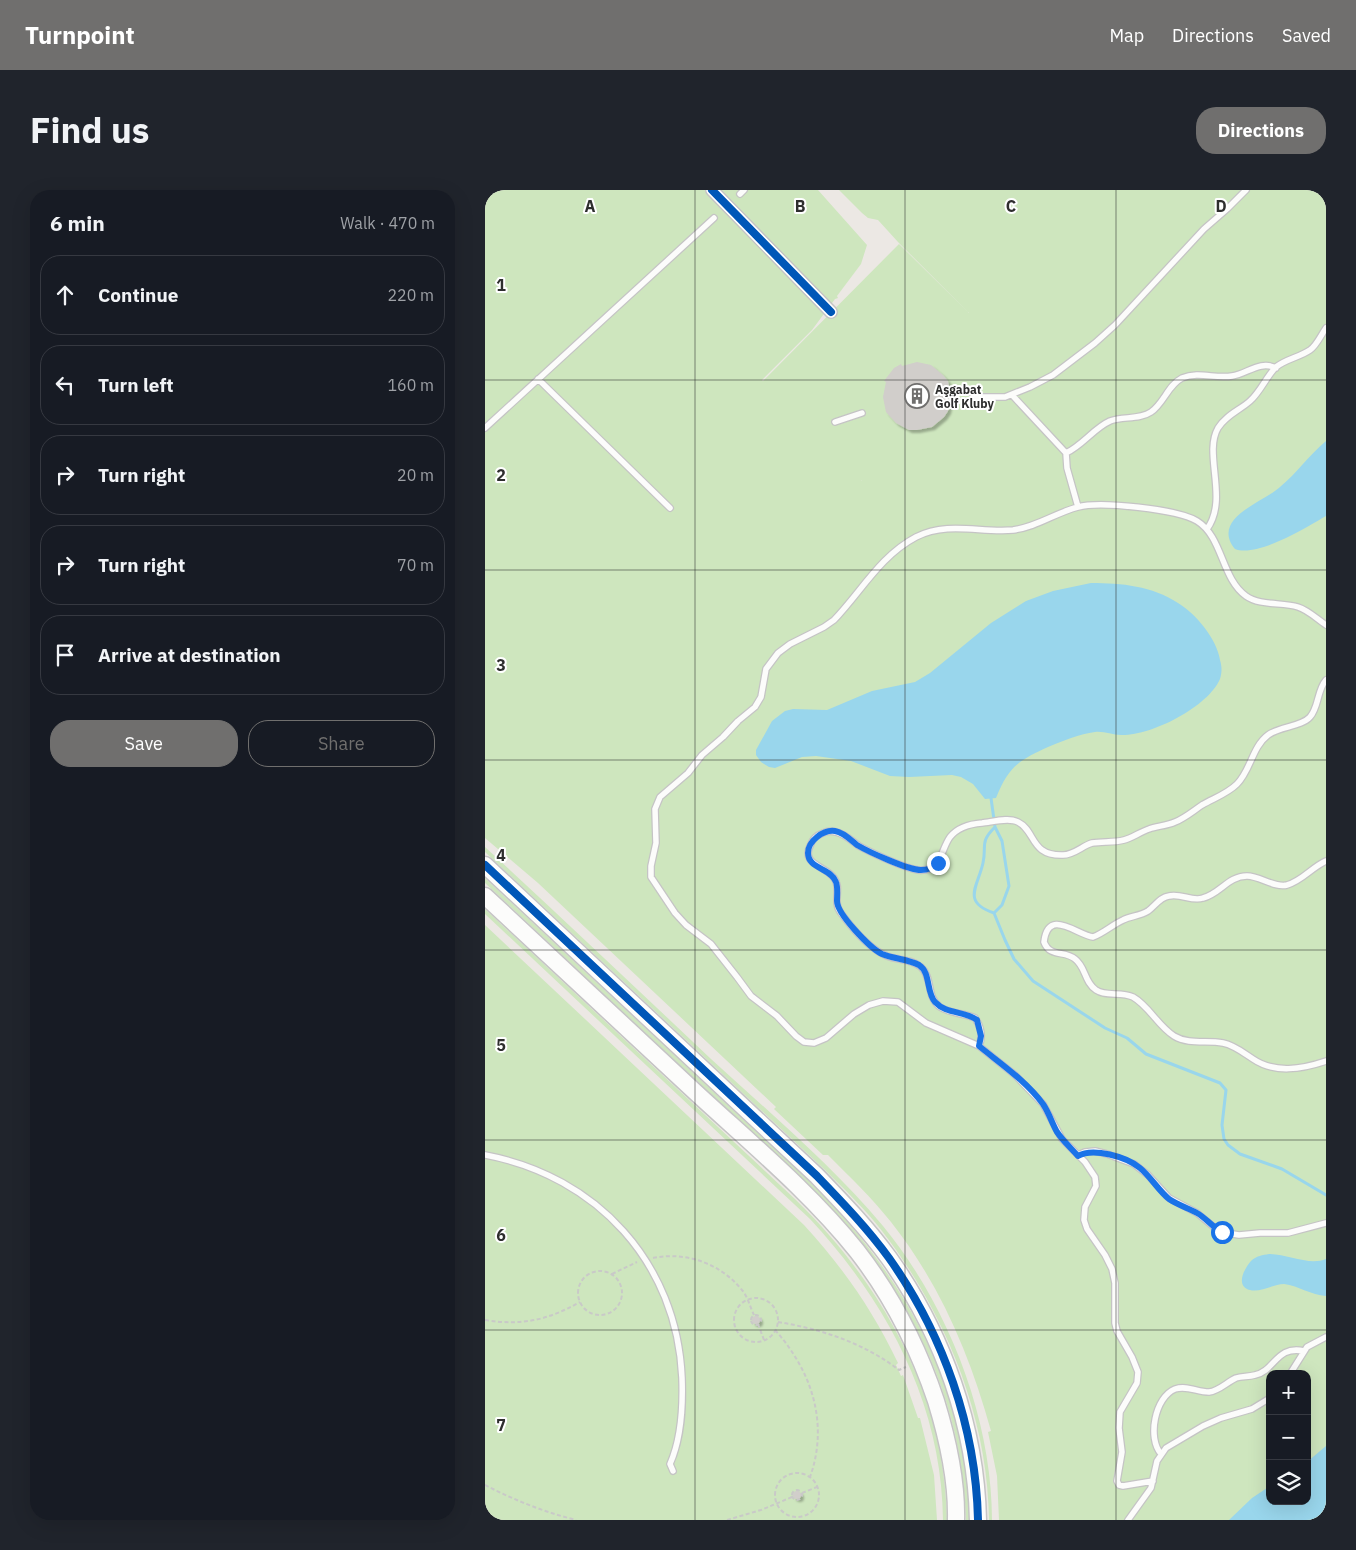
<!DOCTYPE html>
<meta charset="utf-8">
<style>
body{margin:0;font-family:"IBM Plex Sans",sans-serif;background:#20242c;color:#f1f3f6}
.controls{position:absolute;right:15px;bottom:15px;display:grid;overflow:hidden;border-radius:10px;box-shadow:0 5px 20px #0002}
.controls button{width:45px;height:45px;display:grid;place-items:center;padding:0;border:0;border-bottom:1px solid #363941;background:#171b24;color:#f1f3f6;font:25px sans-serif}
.stop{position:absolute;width:15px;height:15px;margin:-11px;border:4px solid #1a73e8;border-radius:50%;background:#fff}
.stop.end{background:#1a73e8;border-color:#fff;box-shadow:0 1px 5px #0008}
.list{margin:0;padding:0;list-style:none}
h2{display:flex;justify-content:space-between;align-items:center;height:65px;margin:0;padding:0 20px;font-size:21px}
h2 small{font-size:16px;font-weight:400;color:#9ea1a6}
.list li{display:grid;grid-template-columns:32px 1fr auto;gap:15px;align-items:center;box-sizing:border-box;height:80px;margin:0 10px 10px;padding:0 10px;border:1px solid #363941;border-radius:20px}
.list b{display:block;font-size:19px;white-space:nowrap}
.list em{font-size:16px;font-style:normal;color:#9ea1a6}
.actions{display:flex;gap:10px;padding:15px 20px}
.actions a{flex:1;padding:11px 0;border:1px solid #706f6e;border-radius:20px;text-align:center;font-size:18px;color:#706f6e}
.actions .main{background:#706f6e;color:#fff}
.icon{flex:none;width:28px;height:28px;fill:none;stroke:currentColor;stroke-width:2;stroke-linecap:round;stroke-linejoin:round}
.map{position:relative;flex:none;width:841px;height:1330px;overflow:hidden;border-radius:20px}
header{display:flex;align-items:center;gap:30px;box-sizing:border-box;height:70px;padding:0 25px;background:#706f6e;color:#fff}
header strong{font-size:24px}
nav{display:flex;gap:28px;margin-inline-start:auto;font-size:18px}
.intro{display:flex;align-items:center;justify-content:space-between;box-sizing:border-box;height:120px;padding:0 30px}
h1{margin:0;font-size:35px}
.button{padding:12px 22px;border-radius:20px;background:#706f6e;color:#fff;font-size:18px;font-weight:700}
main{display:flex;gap:30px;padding:0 30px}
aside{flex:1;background:#171b24;border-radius:20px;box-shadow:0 5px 20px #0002}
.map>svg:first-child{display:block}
</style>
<header>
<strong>Turnpoint</strong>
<nav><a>Map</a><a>Directions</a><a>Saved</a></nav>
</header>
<div class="intro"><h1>Find us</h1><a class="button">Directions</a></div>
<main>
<aside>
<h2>6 min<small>Walk · 470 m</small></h2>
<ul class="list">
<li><svg class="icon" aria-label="ahead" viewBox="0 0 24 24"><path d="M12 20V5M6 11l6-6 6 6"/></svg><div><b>Continue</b></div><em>220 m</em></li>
<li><svg class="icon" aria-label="left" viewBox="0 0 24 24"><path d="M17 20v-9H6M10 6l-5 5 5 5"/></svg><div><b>Turn left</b></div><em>160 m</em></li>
<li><svg class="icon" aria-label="right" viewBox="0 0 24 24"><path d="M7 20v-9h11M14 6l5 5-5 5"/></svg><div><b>Turn right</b></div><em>20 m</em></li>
<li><svg class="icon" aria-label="right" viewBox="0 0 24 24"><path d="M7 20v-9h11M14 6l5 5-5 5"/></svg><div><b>Turn right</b></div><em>70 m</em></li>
<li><svg class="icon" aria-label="arrive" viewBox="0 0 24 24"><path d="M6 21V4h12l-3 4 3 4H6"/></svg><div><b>Arrive at destination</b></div></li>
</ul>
<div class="actions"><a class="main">Save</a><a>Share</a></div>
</aside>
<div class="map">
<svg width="841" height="1330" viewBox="0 0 841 1330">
<defs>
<filter id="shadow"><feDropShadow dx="3" dy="3" stdDeviation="1" flood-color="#0004"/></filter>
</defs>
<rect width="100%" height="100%" fill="#ece8e4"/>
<!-- green -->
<path fill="#cee6be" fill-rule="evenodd" d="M0,0H333L382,55L376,74L352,106L353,108L350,109L327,140L277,190L377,291L278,191L414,54L484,123L413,52L393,30L383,28L377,23L354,0H841V1330H514L512,1286L503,1242L506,1241C485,1165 455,1094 406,1032C387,1008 365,987 343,965H338L289,919L291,917L53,693L0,648ZM785,1184H822V1311H785Z
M0,657C76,727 151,798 226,869C285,923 347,975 398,1036C463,1115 507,1228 507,1330H504C503,1227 460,1122 397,1041C380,1019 359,999 340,980L0,662Z
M0,688L326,993C419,1085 481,1196 485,1330H481C477,1198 416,1086 323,995L0,693Z
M0,719L311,1010C398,1095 460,1206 462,1330H458C457,1214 402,1112 325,1029L0,724Z
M0,735L319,1035C359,1079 387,1119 413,1173L411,1175L416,1186L418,1185L433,1228H435L449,1285L452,1330H0Z"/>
<!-- water -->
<path fill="#99d6ec" d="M841,251V326C822,337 772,368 750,359C725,328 779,312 795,297C812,283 824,265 841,251Z
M606,393C637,393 667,396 693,413C711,424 732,449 735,470C737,477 737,482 735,489C723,517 666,546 636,545C627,545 619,541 610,542C595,544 577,551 563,557C533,571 524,576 511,608L500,609L488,594L476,587L467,585L424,587L405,586L366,571L331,566L317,567L290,578L284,577L276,572L271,565V560L287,531L300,521L308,519L342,520L387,501L430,492L445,483L506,433L541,411L568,401Z
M784,1064C803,1064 824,1076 841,1069V1106C826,1105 814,1096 799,1094C788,1094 775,1103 765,1100C750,1096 759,1079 766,1071C771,1066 778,1065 784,1064Z
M841,1256V1330H744L767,1308L785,1296V1311H822V1272Z"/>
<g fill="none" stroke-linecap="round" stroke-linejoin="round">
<!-- stream -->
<path stroke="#99d6ec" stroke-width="3" d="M506,608L510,637L517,651L524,696L517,715L509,723L520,750L529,769L548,791L620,838L642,848L661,864L735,893L741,900L737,935L739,949L743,955L755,964L797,979L841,1005
M509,723C476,712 493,696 498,673C502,655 494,653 510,637"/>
</g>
<!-- building -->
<path fill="#d1cecb" filter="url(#shadow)" d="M432,172L446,175L458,185L463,191L466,206L463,221L459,227L447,237L432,240H424L411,233L401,222L398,207L401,192L399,191L409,178L416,174L417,176Z
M267 1130a4 4 0 1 1 8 0a4 4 0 1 1-8 0Z
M308 1305a4 4 0 1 1 8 0a4 4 0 1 1-8 0Z"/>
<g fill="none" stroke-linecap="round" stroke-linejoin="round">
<defs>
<path id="lane" d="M255,4L259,0
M53,189L185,318
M527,205L581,263L582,278L593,317
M488,207H520L545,197L568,185L610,153L630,135L719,39L742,19L761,0
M350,232L377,223
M0,238L229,28
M581,263C598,255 609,238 625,231C638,226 654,230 666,222C679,213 683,195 697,188C714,181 730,189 747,186C762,184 775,170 791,178
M722,339C744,309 718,264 733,238C741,225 755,220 765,211C776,201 781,187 791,177C801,169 815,167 825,160C832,155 836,145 841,138
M841,671C827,677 817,691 802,695C789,698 775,686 762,686C743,686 735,704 718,708C707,712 696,703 684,706C675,707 670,716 663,721C655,726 646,726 638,730C627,735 619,743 608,747C592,745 563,717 559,752C565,768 580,760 590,769C601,777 599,792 611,800C621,807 636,801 648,807C664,816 673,836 689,846C704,855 721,850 738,853C749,855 759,863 768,869C790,884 817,879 841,871
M494,856C498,847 496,836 490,828C479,823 466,824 455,817C441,807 448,788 436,777C427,769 412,770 402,766C384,759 367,738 356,723C347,712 357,698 349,688C341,676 316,675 325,656C327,650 332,645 338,643C342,641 347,641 351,642C360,644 367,651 374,656C387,663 419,678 433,680C457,682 455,661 465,647C473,637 484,634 497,633C507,632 524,627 533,632C551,641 545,666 578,665C589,665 597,656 607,653C617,651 628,653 639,650C647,648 655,642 664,639C672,636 681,636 690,632C700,628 708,621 717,615C729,608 742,604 752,594C766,580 767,557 783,545C795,536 816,537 825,527C834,517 832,500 841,490
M0,965C112,986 192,1073 197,1188C198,1216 197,1247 185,1274L188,1281
M593,965L600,962L610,961L622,964L649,974L663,985L684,1008L712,1023L730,1038L741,1043L754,1045L775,1043H803L841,1033
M805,1184L822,1157L841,1147
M676,1264C662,1248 670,1207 690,1199C702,1195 712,1202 724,1202C734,1201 742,1192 751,1188C757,1186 763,1187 770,1185C790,1181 791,1155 819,1161
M668,1291L638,1296L634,1295L632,1291L637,1262L634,1238L635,1222L652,1193L653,1182L647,1167L632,1141L630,1133V1093L627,1079L620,1065L602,1039L599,1030L600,1017L611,996L610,987L600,972L577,949L558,914L530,885L494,856L441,833L413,812L398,811L384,815L369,824L341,848L329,853L319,852L311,846L292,826L266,806L252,787L226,754L201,735L190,723L166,687V676L171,653L170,619L175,607L203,583L217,565L238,547L253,531L270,517L276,507L281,479L293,463L305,454L339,437L349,430C376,402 395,366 431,347C463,331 495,343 528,340C552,337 570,323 593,317C615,311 692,319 712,331C738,347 736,388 761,406C775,416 797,412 813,417C823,420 832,429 841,435
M643,1330L666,1298L672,1271L681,1258L718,1236L736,1228L767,1219L785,1208"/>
<path id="street" d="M227,0L346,122"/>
<path id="secondary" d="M0,675L332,986C357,1012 383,1039 404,1068C458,1144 491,1237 493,1330
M0,706C69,770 138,835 207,899C263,951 324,1001 372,1061C407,1106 433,1157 451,1211C463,1250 472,1289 471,1330"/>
</defs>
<!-- lane casing -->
<use href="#lane" stroke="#c5c4c5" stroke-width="8"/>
<!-- street casing -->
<use href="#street" stroke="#c5c4c5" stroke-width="14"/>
<!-- secondary casing -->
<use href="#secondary" stroke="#c5c4c5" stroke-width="19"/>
<!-- path -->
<path stroke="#c9c9c8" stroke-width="2" stroke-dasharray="4 2.5" stroke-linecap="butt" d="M168,1068C201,1061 236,1074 257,1100C263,1107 265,1117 269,1125
M93 1103a22 22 0 1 1 44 0a22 22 0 1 1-44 0Z
M127,1084L152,1072
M249 1130a22 22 0 1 1 44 0a22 22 0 1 1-44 0Z
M266 1130a5 5 0 1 1 10 0a5 5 0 1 1-10 0Z
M0,1130C37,1136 63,1130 95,1112
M293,1132C336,1139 379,1153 414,1180L421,1177
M273,1134L279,1150
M290,1140C327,1181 344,1234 325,1287
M290 1305a22 22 0 1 1 44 0a22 22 0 1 1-44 0Z
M0,1295C29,1310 59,1322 91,1330
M307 1305a5 5 0 1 1 10 0a5 5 0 1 1-10 0Z
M317,1303L332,1297
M242,1330L276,1320L307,1307"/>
<!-- lane -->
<use href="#lane" stroke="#fcfcfb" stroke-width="5.5"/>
<!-- street -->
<use href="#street" stroke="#fcfcfb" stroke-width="11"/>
<!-- secondary -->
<use href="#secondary" stroke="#fcfcfb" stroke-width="16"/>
<defs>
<path id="cycleway" d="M227,0L346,122
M0,675L332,986C357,1012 383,1039 404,1068C458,1144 491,1237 493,1330"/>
</defs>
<!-- cycleway casing -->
<use href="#cycleway" stroke="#fff" stroke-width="11"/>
<!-- cycleway -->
<use href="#cycleway" stroke="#0057b8" stroke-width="8"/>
</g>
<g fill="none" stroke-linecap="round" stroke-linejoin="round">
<!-- route -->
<path stroke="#1a73e8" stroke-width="6" d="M453,673C448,678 443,680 436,680C423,680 384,662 372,655C366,650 358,642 350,641C343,640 337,643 332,647C327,651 323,656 323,663C323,679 346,678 351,692C353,697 352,705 352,711C352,724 385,758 397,764C409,769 423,769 434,775C446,783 441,802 450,812C462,825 479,820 492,830L496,846L494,856C516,874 541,891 558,914C564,923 567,933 572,942C578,951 586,958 593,966C608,957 642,967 655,978C666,987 673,1000 684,1009C693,1015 703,1018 712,1023C721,1028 727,1037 737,1042"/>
</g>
<!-- grid -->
<path fill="none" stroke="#2e2e2e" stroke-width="1" stroke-opacity="0.55" d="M210,0V1330M420,0V1330M631,0V1330M0,190H841M0,380H841M0,570H841M0,760H841M0,950H841M0,1140H841"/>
<!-- icons -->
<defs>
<symbol id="building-ring" viewBox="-11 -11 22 22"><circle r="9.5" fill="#fff" stroke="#706f6e" stroke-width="1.5"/><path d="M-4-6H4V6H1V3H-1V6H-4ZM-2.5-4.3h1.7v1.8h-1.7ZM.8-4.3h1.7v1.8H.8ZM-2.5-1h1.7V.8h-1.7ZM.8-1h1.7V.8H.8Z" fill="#706f6e"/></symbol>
</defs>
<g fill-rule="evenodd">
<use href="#building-ring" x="418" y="192" width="28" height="28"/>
</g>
<g text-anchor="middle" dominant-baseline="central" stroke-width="4" stroke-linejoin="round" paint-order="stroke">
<!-- poi labels -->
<g font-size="12" font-weight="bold" fill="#2e2e2e" stroke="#fff" text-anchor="start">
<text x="450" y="199">Aşgabat<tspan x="450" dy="14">Golf Kluby</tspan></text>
</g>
</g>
<g font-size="16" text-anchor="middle" font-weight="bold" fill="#2e2e2e" stroke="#fff" stroke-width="4" stroke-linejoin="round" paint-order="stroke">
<text x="105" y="22">A</text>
<text x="315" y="22">B</text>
<text x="526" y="22">C</text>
<text x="736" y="22">D</text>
<text x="16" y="101">1</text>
<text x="16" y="291">2</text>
<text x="16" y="481">3</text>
<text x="16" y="671">4</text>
<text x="16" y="861">5</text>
<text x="16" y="1051">6</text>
<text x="16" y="1241">7</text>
</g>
</svg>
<div class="controls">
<button>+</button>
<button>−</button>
<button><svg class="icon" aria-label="layers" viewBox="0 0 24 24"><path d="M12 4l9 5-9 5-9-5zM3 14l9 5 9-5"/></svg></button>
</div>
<div class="stop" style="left:737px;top:1042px"></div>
<div class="stop end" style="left:453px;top:673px"></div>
</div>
</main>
